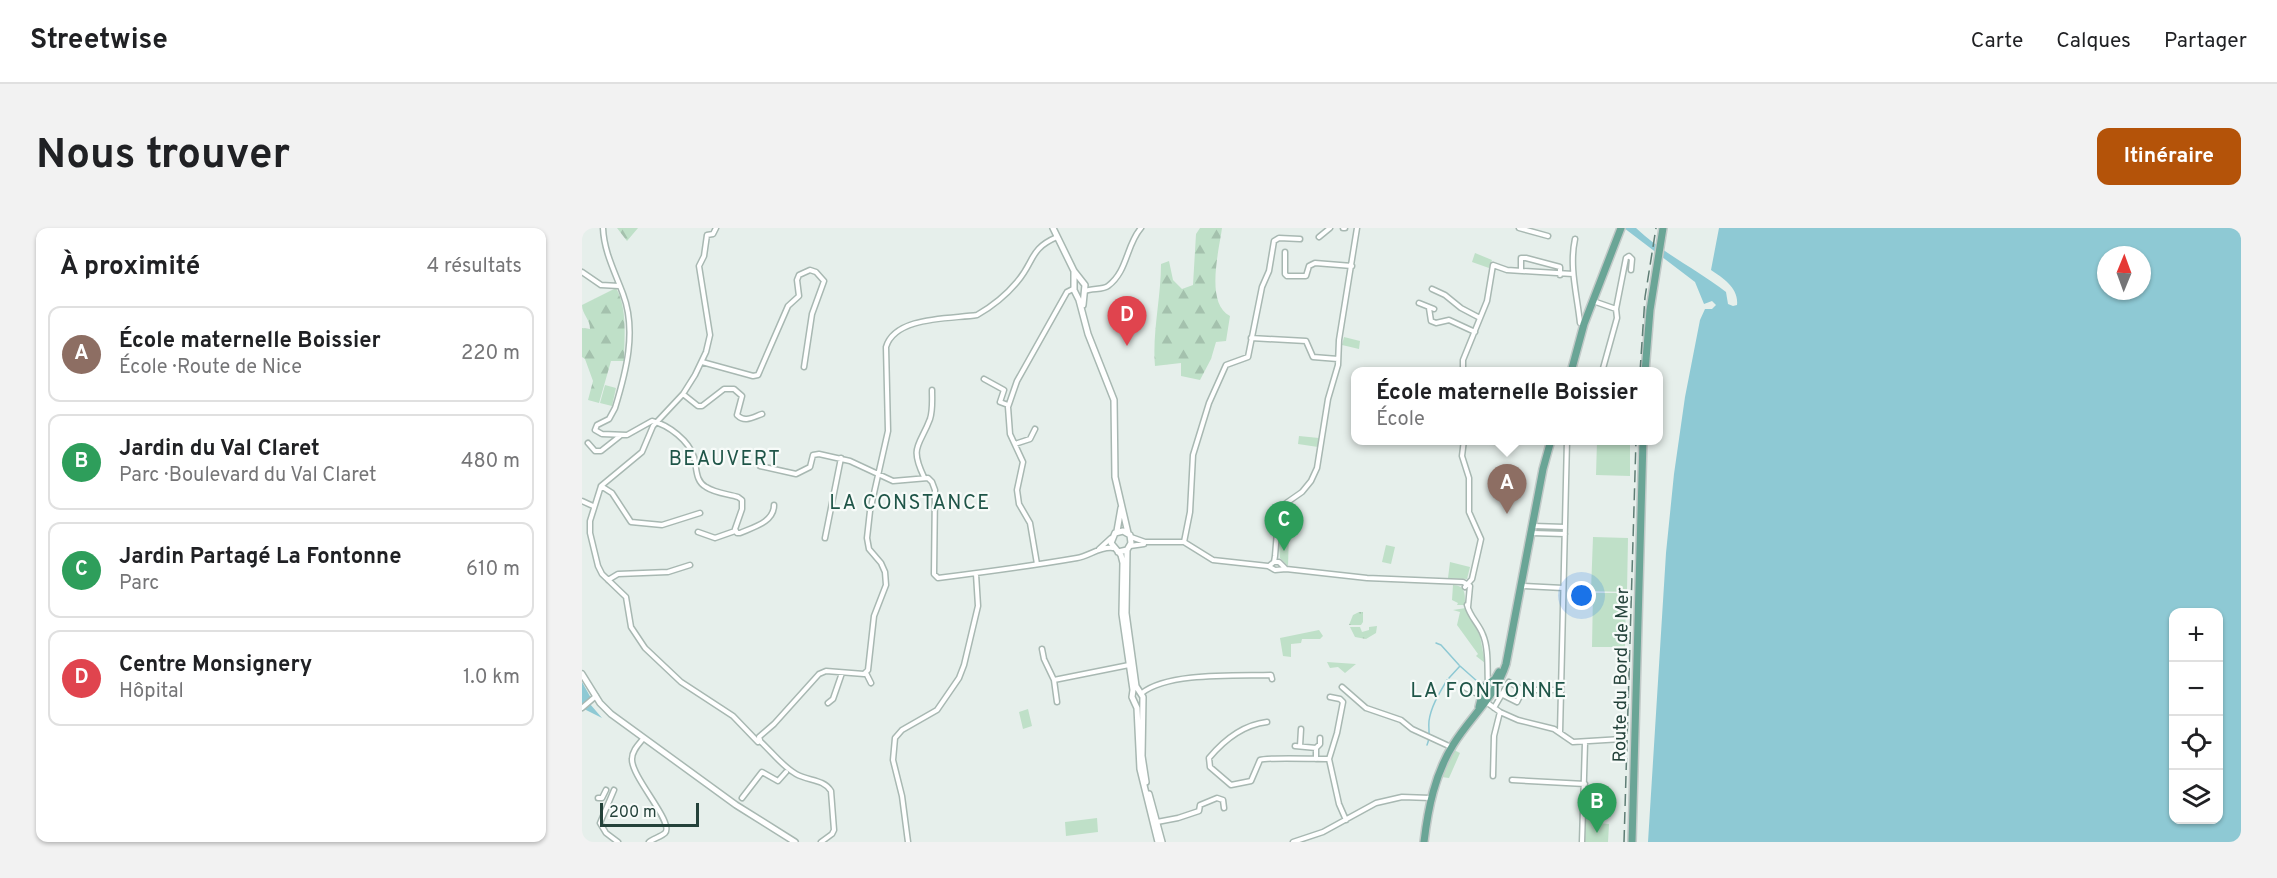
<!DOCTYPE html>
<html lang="fr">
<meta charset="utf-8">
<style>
body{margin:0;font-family:Overpass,sans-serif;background:#f2f2f2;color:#202124}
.controls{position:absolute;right:18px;bottom:18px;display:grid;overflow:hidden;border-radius:12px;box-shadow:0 2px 4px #0004}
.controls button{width:54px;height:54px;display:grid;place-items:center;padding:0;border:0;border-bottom:2px solid #e0e0e0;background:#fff;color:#202124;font:30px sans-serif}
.compass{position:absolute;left:1515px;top:18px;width:54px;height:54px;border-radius:50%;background:#fff;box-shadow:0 2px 4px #0004;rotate:1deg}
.scale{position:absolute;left:18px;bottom:15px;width:99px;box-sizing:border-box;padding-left:6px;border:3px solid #24423a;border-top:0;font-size:16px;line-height:21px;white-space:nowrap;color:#24423a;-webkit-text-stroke:4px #f7fbf9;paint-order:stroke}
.you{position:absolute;left:1000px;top:368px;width:21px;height:21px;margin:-15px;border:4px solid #fff;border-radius:50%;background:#1a73e8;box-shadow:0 0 0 9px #1a73e833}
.badge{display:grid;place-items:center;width:39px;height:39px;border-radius:50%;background:#b45309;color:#fff;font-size:20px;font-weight:700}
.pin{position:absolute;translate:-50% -50px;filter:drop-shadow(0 2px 3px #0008)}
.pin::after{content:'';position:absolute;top:32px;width:21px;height:18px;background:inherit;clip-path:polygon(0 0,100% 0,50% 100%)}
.popup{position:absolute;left:769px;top:139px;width:312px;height:78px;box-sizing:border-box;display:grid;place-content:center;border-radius:12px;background:#fff;filter:drop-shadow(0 2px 4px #0005);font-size:20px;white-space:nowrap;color:#757577}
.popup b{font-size:22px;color:#202124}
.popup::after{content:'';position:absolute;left:50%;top:100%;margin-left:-12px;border:12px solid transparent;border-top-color:#fff}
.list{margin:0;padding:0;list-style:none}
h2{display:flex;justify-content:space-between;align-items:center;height:78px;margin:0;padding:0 24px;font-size:26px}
h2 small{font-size:20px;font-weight:400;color:#757577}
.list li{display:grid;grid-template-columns:39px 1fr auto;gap:18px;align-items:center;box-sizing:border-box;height:96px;margin:0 12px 12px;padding:0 12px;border:2px solid #e0e0e0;border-radius:12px}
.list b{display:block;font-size:22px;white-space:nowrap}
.list p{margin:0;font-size:20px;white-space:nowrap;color:#757577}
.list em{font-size:20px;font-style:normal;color:#757577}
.icon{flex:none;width:33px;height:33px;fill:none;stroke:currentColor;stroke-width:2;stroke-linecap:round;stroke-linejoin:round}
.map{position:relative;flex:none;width:1659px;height:614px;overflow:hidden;border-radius:12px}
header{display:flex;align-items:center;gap:36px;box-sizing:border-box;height:84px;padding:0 30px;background:#fff;border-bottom:2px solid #e0e0e0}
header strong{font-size:28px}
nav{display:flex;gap:33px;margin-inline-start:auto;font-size:21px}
.intro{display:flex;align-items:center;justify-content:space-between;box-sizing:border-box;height:144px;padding:0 36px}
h1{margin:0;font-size:42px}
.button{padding:15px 27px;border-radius:12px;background:#b45309;color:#fff;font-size:21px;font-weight:700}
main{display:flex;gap:36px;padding:0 36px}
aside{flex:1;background:#fff;border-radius:12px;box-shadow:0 2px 4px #0004}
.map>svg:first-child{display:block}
</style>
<header>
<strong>Streetwise</strong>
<nav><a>Carte</a><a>Calques</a><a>Partager</a></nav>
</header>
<div class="intro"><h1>Nous trouver</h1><a class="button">Itinéraire</a></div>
<main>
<aside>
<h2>À proximité<small>4 résultats</small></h2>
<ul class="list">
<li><span class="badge" style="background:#8d6e63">A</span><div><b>École maternelle Boissier</b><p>École · Route de Nice</p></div><em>220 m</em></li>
<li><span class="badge" style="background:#2e9e5b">B</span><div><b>Jardin du Val Claret</b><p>Parc · Boulevard du Val Claret</p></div><em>480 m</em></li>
<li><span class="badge" style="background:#2e9e5b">C</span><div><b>Jardin Partagé La Fontonne</b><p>Parc</p></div><em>610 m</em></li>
<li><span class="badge" style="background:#e0444e">D</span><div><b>Centre Monsignery</b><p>Hôpital</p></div><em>1.0 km</em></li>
</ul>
</aside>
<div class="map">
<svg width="1659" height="614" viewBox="0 0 1659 614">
<defs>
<pattern id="grass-tufts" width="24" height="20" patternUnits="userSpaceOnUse" patternTransform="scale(1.5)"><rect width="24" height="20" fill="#bfe0c8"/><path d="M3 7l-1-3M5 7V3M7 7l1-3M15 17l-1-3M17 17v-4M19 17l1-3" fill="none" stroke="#a4c1ad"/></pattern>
<pattern id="forest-firs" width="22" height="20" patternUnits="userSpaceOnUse" patternTransform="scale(1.5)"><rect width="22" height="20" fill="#bfe0c8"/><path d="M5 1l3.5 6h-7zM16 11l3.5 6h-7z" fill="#a4c1ad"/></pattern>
</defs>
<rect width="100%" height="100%" fill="#e6efeb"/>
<!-- grass -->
<path fill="url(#grass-tufts)" d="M777,384H781V394L779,397H767L771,387Z
M795,398L794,405L784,411L773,409L768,399H778L780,404L787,402V399Z
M745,434L774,436L763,445L756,439L748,440Z"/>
<!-- forest -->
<path fill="url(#forest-firs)" d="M35,0H56L45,13Z
M618,0H640C637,23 623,75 648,88L644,113L634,114L629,131L618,152L599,148V135L573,138C570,105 579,70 579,36L587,33L591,52L600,61L611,57L614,6Z
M34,60C46,81 42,110 42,133H29L17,175L6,172L11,153L3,131L0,129V100L8,101C8,91 0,86 0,77Z"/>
<!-- green -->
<path fill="#bfe0c8" d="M893,25L910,32L907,40L890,34Z
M762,109L778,113L777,121L760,117Z
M23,157L34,160L30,178L18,175Z
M717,208L737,210L736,219L716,216Z
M1015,213H1048V248L1014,247Z
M696,305H707L706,338L698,330Z
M1011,309L1046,310L1045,364L1009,363Z
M804,317L813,319L809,336L800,334Z
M868,334L888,339L885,351L866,350Z
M871,357C884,358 883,366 883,377H875L876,375L870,372Z
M1011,365H1044L1043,419H1010Z
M884,380L898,408L903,435L894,428L896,426L875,397L878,384L871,382Z
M737,402L741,408L738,411H720L719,415L709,416V429L701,428L698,410Z
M446,481L450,498L441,501L437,484Z
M870,521L878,525L867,550L859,549Z
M1004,577L1015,578V595L1027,596L1026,614H1003Z
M515,590L516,604L484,608L483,594Z"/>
<!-- water -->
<path fill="#8ec9d4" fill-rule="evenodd" d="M1042,0H1054C1080,25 1116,42 1144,64L1146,76L1151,78L1155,77C1157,60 1141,50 1129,42L1137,0H1659V614H1066L1084,325L1092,246L1103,169L1118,92L1123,81H1130L1134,77L1130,73L1122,76L1113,54ZM1524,27H1560V63H1524ZM1592,385H1636V592H1592Z
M0,454L9,470L8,476L20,490L0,480Z"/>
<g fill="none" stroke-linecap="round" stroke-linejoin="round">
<!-- stream -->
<path stroke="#8ec9d4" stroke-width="1.5" d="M854,415L859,417L877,437
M867,450L878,438L896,454
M845,517C849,508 846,502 847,493C849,478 858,464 865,452"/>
<defs>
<path id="minor" d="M21,0C22,24 33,44 41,66C55,103 44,144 33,180L27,191L15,197L13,202L20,206L45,207L70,193C87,197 107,213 112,229C115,240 113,253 124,259C133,265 146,266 156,269L160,272V281L153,301L155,305H158C172,299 192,294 192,277
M134,0L131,6L125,7L122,28L117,38L128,107L124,124L113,147L101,166L71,198L60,224L19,258L8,293V305L16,338L20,346L44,369L49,399L63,420L99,454L151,488L176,514L178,512L177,509L192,496L237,446L244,443L282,446L286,442L292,388L304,357L303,344L299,335L287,321L285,310L288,283L306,203L304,119C313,88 369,91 395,87C409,79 425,66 435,54C453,33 447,21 475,9
M761,0H763
M937,0L966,8
M737,9L748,0
M993,11C987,39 995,66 998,95L1002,96
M703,24V46L705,48H724L727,38L733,35L770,38
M939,42V30H944L978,39V47
M0,44L19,57L37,58
M850,61L863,67L879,80L898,90
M503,63C510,60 521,62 526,58C546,43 544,17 559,0
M1011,73L1034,81
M837,75L852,81
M847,80L849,93L854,95L867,92L893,104
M669,110L724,113L731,129L756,131
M120,134L171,148L176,147L206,78L217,68L215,52L217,47L228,42L234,44L242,53L230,86L222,139
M881,144V132L905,73L911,37L925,42L991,46
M1020,144L1035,90L1034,81L1044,30L1047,28L1050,31L1049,42
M402,151L422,162L418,174L426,177
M101,166L116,178H120L142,161H152L160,168L155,187C163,195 171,189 180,186
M882,212L880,228L887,250V284L899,311L890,351L883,359
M6,215L13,223H19L38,208
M433,216L448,211L453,201
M178,238L214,246L228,239L231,227L237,226L268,233L311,253L346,250L350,254L353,262L352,346L356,350C403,344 449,338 495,330C507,328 519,318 531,320
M342,249C327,218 338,218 348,191C351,182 350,171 350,162
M19,258L30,265L49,294L80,297L118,285
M0,273L11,278
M951,298L983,299
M116,304L133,310L153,303
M950,305L983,306
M549,309L563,314H602L631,332L686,338L693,342L704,341L785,350L881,354L888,358L886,379
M243,310L259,230
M602,314L608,284L611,227L627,175L644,137L666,129L680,59L687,43L692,13L697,10L718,11
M548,318L562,316
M517,321L529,310
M692,334H697L703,340
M455,336L448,295L437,276L435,262L441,234L428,206L426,179L435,153L485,64L491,61
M687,338L692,334L693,328L697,280L720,264L729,253L735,240L746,171L756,137L757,112L775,0
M26,352L36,346L86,344L108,337
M940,358L981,360
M885,377C888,389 897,396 901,407C907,421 905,440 906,455
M460,421L462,431L472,452L547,437
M284,445L289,455
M472,452L475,474
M760,459L784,480L819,492L830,501L869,519
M882,459L899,468
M941,462H979
M560,465C586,444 655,448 689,447L690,451
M748,469L758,471L761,474L755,505L747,531L757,576L764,592
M904,474L918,484L936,492L972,501L991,514L1040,511
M246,475L251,471L260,445
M0,480L14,468
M912,480C917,471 922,463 927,454L941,462L935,474L919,466
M685,494C660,497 642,512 627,530L628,539L649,557L669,553L678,532C684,529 736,531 747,531
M978,505L985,212
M61,511C56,517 50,523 50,531C49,549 93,595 83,605C80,608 71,611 67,614
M178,513C190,524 200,538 214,546C226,553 242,551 249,563L252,602L250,606L239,614
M713,518L734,520V531
M718,518L719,501
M734,520L738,516V510
M911,548L912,508L918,484
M930,552L1003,556
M32,562L18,595L24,605L36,614
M16,570H20L24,562
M160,570L180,544L196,553L204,544
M575,594L596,590L617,583L618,577L635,570L641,572L642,580
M326,614L320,568L311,532L313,510L320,502L355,482L377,450L382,437L396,378L394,346
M711,614L741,604L794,575L820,569L849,570
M1000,614L1003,515"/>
<path id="tertiary" d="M471,0L492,43L503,57L501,77
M492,43V62L497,72L506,106L532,172L533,249L546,305
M535,303L539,280
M545,322L544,385L554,458L561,469L560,528L564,554
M536,324L545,322L549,315L548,307L541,303L533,305L529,315L539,327L541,335L540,386L551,462L550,469L555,480L558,541L576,614
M0,446L18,475L29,486L154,577L213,614
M567,566L580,614"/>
<path id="primary" d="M989,144L1002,96L1039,0
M1063,144L1068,82L1081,0
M897,479L902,459L913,451L917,444
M842,614C846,580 853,546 871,517C888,489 914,468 924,436L961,241L969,212
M1050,614L1061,212"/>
</defs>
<!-- minor casing -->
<use href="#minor" stroke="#a8b8b2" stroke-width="7"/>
<!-- tertiary casing -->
<use href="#tertiary" stroke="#a8b8b2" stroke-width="8"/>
<!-- primary casing -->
<use href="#primary" stroke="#c2cac8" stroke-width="10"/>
<!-- minor -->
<use href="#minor" stroke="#fff" stroke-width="4"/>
<!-- tertiary -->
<use href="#tertiary" stroke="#fff" stroke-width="5"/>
<!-- primary -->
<use href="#primary" stroke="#6aa596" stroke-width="7"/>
<!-- rail -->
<path stroke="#5f7d75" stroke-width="1.5" stroke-dasharray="12 6" stroke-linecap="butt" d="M1058,144L1063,69L1074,0
M1042,614L1054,212"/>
</g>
<g text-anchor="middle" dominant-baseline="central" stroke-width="4.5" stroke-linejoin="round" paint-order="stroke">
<!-- street labels -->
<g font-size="18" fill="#24423a" stroke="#f7fbf9">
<text transform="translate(1040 447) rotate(-89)">Route du Bord de Mer</text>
</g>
<!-- neighbourhood labels -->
<g font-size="20" letter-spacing="1.5" fill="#1f5548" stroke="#f7fbf9">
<text x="143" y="232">BEAUVERT</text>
<text x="328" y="276">LA CONSTANCE</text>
</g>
<!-- quarter labels -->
<g font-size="21" letter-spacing="1.5" fill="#1f5548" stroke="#f7fbf9">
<text x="907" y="463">LA FONTONNE</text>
</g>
</g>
</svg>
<div class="controls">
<button>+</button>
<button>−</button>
<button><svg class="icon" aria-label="locate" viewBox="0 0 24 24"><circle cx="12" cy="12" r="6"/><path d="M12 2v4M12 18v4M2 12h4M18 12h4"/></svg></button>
<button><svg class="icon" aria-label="layers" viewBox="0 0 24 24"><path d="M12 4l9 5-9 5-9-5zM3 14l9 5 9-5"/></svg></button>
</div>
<svg class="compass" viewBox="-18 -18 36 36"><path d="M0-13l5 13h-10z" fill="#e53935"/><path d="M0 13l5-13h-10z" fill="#757577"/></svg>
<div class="scale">200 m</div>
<div class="you"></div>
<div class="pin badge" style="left:925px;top:286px;background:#8d6e63">A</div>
<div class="popup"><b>École maternelle Boissier</b>École</div>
<div class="pin badge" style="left:1015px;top:605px;background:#2e9e5b">B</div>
<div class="pin badge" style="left:702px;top:323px;background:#2e9e5b">C</div>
<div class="pin badge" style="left:545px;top:118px;background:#e0444e">D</div>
</div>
</main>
